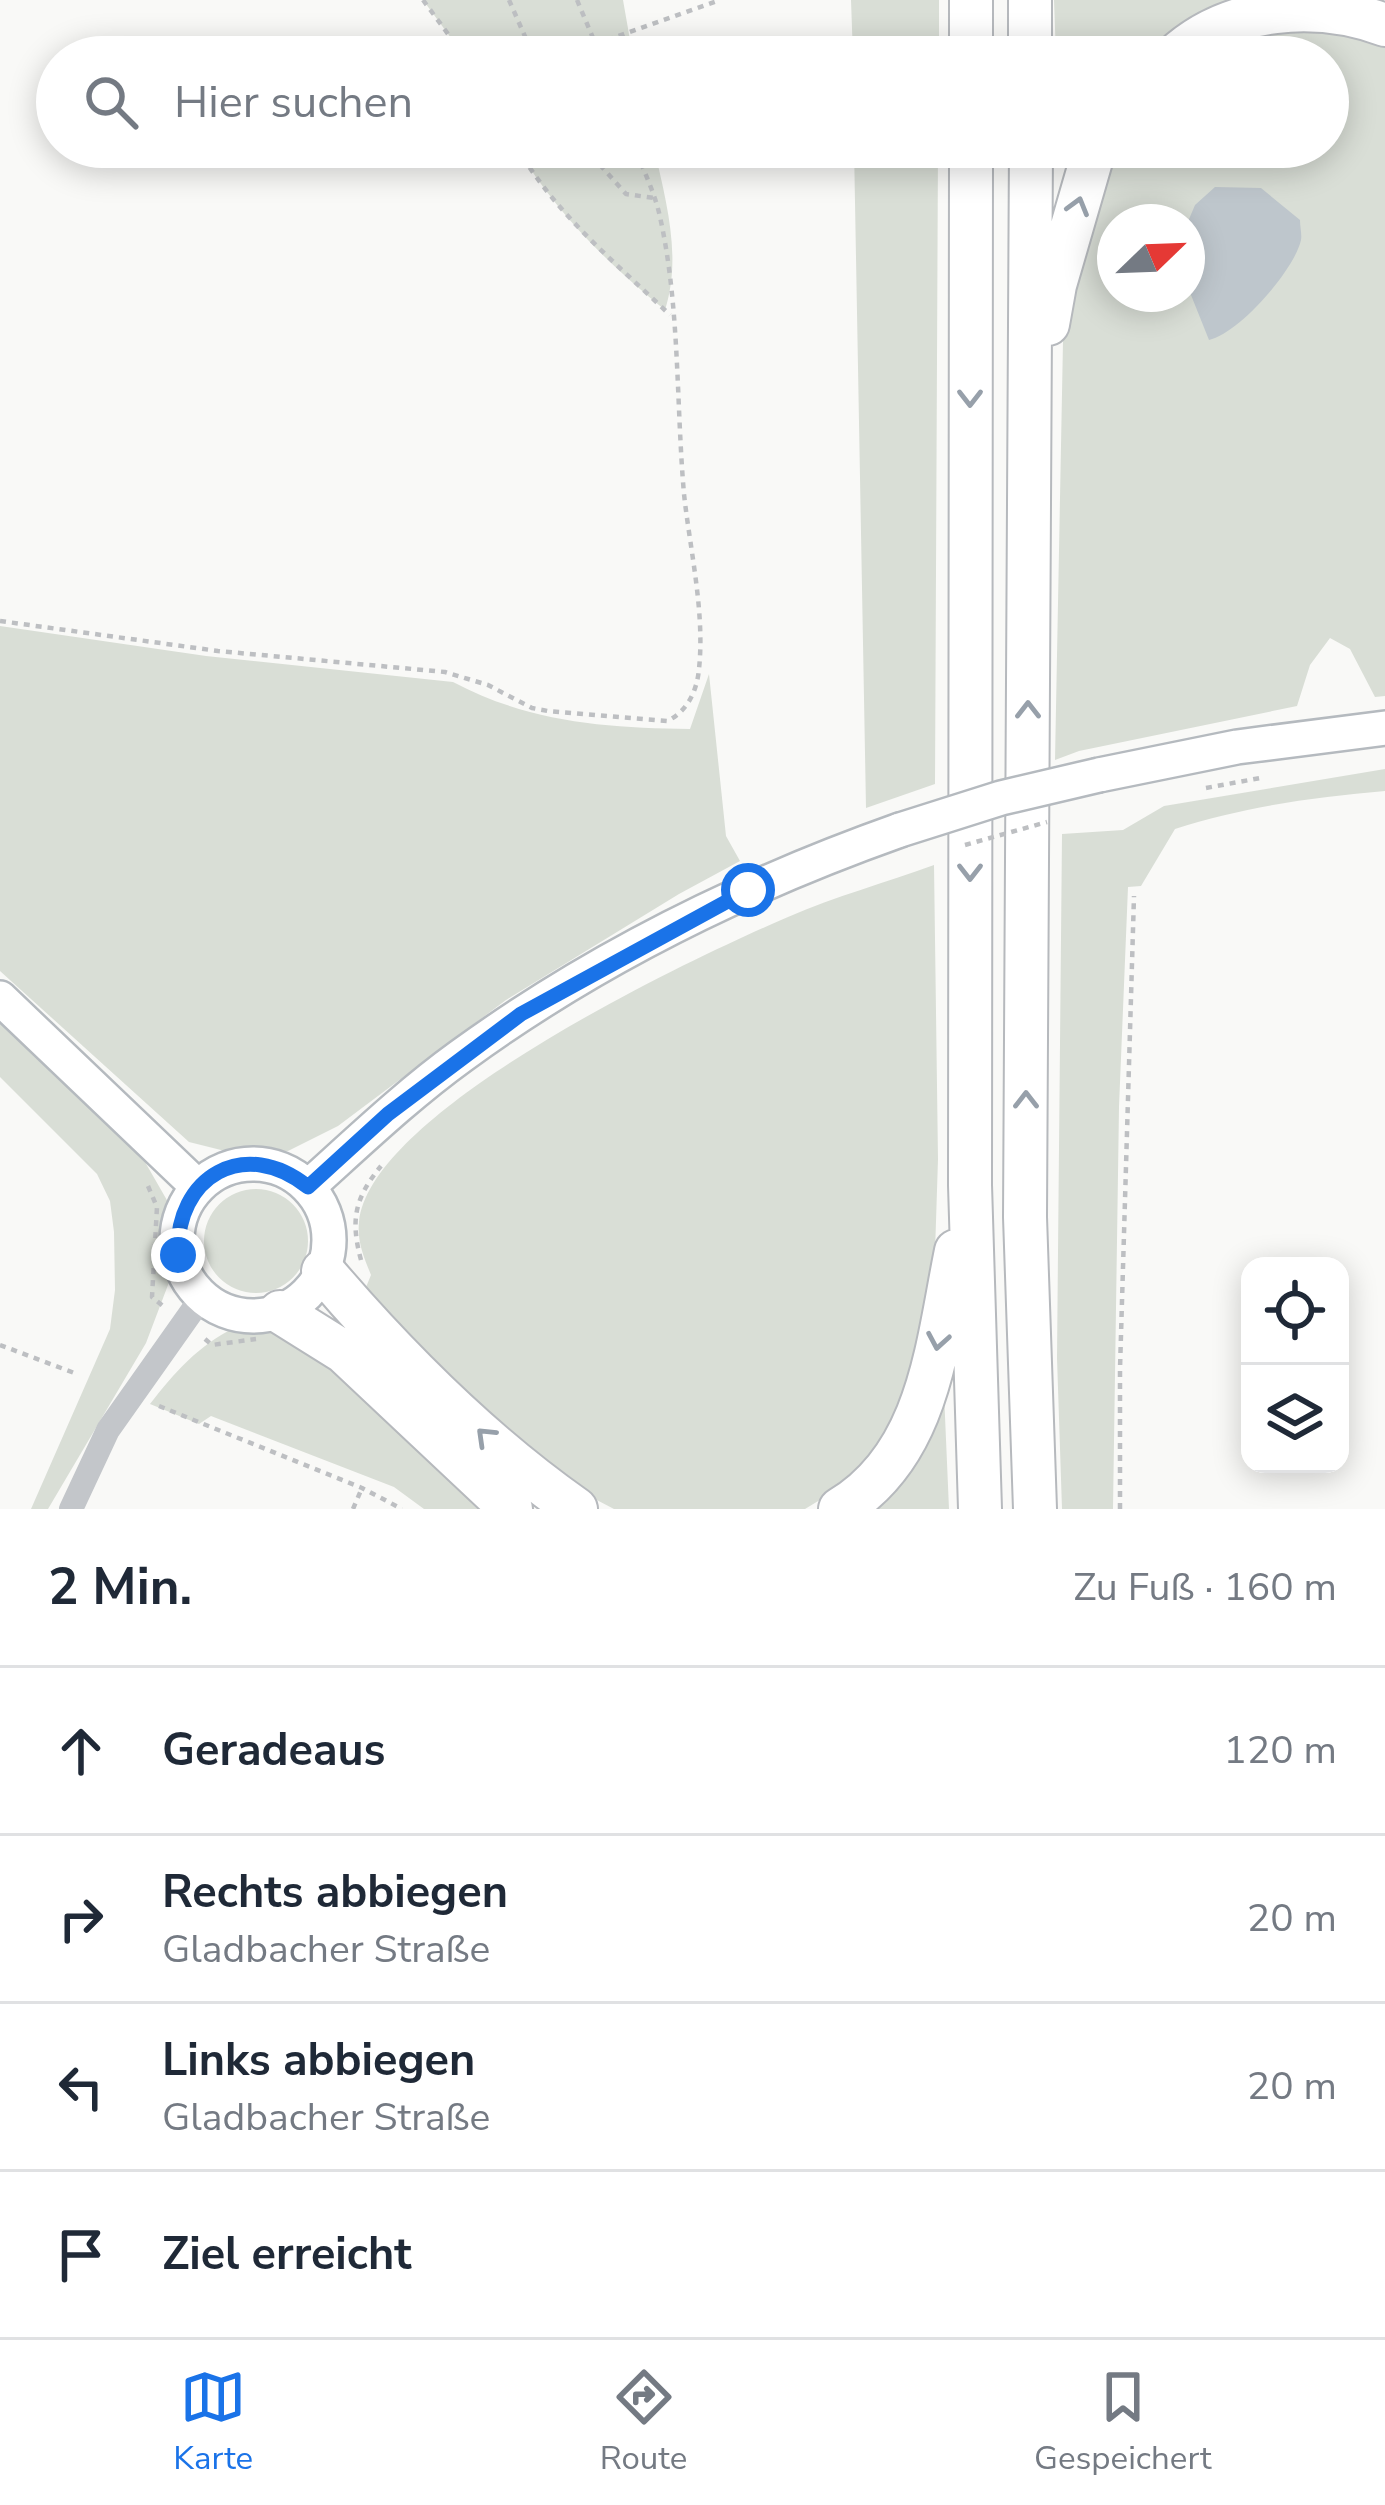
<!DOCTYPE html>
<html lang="de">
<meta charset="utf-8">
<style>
body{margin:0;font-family:"Nunito Sans",sans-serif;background:#f6f6f7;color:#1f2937}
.controls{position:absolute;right:36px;bottom:36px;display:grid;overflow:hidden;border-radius:24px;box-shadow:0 6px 30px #0003}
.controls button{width:108px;height:108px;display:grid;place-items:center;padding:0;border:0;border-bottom:3px solid #e0e1e3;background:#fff;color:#1f2937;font:60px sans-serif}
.compass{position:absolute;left:1097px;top:204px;width:108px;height:108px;border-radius:50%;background:#fff;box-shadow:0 6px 30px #0003;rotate:67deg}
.stop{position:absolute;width:36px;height:36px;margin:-27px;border:9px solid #1a73e8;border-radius:50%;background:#fff}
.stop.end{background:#1a73e8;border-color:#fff;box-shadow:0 3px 12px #0008}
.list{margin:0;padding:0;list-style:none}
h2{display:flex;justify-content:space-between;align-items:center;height:156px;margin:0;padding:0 48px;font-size:51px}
h2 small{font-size:39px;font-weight:400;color:#747a83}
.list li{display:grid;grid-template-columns:78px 1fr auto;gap:36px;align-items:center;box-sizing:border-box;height:168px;padding:0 48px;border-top:3px solid #e0e1e3}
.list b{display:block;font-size:45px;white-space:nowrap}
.list p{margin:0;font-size:39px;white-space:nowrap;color:#747a83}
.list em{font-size:39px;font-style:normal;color:#747a83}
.icon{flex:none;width:66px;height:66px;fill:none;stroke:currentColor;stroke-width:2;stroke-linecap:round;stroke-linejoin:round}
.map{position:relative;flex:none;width:1385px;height:1509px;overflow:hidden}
.search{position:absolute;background:#fff;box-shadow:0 6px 30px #0003;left:36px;right:36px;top:36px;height:132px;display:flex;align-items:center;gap:30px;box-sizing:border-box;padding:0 42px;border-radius:66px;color:#747a83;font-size:45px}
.sheet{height:828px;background:#fff}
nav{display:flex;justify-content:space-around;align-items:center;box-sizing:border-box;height:168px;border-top:3px solid #e0e1e3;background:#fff;font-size:33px;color:#747a83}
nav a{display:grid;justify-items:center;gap:6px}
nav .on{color:#1a73e8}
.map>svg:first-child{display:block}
</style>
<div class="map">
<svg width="1385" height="1509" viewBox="0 0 1385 1509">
<rect width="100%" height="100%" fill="#f9f9f7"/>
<!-- green -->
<path fill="#d9ded6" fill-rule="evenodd" d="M423,0H623L633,57H465Z
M851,0H939V57H853Z
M1054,0H1265L1189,25L1141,57H1056Z
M1282,29H1322L1385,44V696L1375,697L1350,649L1330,638L1310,665L1297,706L1079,751L1055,760L1064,289L1115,147H1328V57H1197L1217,44ZM1115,222H1187V294H1115Z
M517,147H654C666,202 682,256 665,310C609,265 553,210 517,147Z
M854,147H938L935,784L866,808Z
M0,626L206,656L453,682C528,722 606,728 690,729L709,674L726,836L740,861L679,894L506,1000L338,1126L288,1151L233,1153L189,1142L0,971Z
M1385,769V791C1314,797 1243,807 1175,829L1141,886L1128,887L1119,1107L1113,1509H1062L1057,1358L1062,834L1123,830L1164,806Z
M934,865L938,1159L934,1284L913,1388L868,1461L838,1489L805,1509H614C515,1460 442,1369 364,1292L371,1275C364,1257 357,1242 359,1222C370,1110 692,958 788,917C836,896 885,883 934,865Z
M0,1016L141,1155L168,1202L172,1267L168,1285L146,1343L48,1509H31L110,1329L115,1290L114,1232L110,1201L97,1174L0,1077Z
M204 1241a52 52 0 1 1 104 0a52 52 0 1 1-104 0Z
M234,1328L278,1330L310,1349L481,1509H424L394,1487L211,1416L199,1424L150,1404C173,1374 200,1344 234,1328Z
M944,1393L949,1509H852Z"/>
<!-- water -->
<path fill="#bec6cc" d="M1215,187L1261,188L1300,220C1300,227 1302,234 1301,240C1294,271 1238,334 1209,340L1187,285V224L1195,205Z"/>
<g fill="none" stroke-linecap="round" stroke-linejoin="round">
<defs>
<path id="secondary" d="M1099,775L1237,747L1385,728
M0,998L198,1187
M177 1240a76 76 0 1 1 152 0a76 76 0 1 1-152 0Z
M308,1187C358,1142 407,1095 461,1056C594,959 745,885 900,830"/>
<path id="highway" d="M1030,0V57
M971,57V0
M1174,57C1230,5 1317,0 1385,25
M971,147L970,1185L980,1509
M1031,147L1025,1217L1035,1509
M1048,324L1055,285L1095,147
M323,1271C398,1359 482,1443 576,1509
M280,1312L344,1352L511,1509
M840,1509C930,1455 937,1343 956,1251"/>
</defs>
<!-- secondary casing -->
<use href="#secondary" stroke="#b5babf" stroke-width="38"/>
<!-- highway casing -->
<use href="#highway" stroke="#b6b9bd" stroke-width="46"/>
<!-- path -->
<path stroke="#bdbfc2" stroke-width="4.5" stroke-dasharray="6 6" stroke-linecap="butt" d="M423,0L465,57
M509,0L534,57
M577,0L601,57
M596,44L720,0
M517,147C555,214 615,262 670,315
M584,147L626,194L654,198
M0,621L218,651L445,672L488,685L532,708L548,711L667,721C687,712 697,691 699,669C705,612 690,550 684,494C676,402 680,307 660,217C655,193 643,170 635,147
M1206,788L1260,778
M148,1186L157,1207L152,1297L163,1306
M361,1260C350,1219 355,1198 381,1166
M205,1339L212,1345L256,1339
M0,1345L77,1374
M159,1406L362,1488L402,1509
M353,1509L362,1488
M1120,1509V1369L1134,896"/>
<!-- street -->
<path stroke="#c3c6ca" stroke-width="24" d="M71,1509L108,1430L202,1297"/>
<!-- secondary -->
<use href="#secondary" stroke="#fff" stroke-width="33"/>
<!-- highway -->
<use href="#highway" stroke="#fff" stroke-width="42"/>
<defs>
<path id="secondary-bridge" d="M900,830L1001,798L1099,775"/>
</defs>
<!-- secondary-bridge casing -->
<use href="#secondary-bridge" stroke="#b5babf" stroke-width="38" stroke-linecap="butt"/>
<!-- path-bridge -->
<path stroke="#bdbfc2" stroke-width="4.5" stroke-dasharray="6 6" stroke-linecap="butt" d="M965,845L1047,822"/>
<!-- secondary-bridge -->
<use href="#secondary-bridge" stroke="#fff" stroke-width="33"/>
</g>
<!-- one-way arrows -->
<defs><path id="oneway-chevron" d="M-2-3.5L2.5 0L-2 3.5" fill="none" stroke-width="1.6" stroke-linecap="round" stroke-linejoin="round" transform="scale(3)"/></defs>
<g stroke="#97a0aa">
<use href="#oneway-chevron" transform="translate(1078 206) rotate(-74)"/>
<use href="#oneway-chevron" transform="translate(970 398) rotate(90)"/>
<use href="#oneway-chevron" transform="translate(1028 710) rotate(-90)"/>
<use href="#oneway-chevron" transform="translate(970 872) rotate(90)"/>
<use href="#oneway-chevron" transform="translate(1026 1100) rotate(-90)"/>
<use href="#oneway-chevron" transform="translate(938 1341) rotate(100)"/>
<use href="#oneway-chevron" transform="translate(485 1436) rotate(-136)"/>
</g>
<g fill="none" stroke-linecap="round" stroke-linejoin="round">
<!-- route -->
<path stroke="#1a73e8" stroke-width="15" d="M178,1255C175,1176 245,1136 308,1187L388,1114L521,1014L748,890"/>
</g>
</svg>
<div class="controls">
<button><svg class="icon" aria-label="locate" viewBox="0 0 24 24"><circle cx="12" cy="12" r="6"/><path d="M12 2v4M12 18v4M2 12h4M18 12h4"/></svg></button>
<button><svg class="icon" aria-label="layers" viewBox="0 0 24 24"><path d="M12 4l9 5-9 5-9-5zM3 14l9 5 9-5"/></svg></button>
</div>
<svg class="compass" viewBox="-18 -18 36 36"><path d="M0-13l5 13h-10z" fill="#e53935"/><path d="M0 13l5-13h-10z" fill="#747a83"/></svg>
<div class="stop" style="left:748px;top:890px"></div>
<div class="stop end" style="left:178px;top:1255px"></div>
<div class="search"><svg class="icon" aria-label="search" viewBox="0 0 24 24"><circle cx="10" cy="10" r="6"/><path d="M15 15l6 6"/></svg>Hier suchen</div>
</div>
<section class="sheet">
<h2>2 Min.<small>Zu Fuß · 160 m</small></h2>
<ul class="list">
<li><svg class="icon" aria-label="ahead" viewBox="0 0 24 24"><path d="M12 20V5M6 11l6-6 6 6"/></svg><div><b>Geradeaus</b></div><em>120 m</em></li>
<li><svg class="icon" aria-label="right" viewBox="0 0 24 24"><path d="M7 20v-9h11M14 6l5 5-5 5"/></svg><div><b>Rechts abbiegen</b><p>Gladbacher Straße</p></div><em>20 m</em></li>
<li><svg class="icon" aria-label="left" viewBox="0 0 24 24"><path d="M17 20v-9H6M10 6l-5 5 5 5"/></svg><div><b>Links abbiegen</b><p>Gladbacher Straße</p></div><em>20 m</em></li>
<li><svg class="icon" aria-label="arrive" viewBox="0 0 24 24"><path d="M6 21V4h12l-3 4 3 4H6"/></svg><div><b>Ziel erreicht</b></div></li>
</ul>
</section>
<nav>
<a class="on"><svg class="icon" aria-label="map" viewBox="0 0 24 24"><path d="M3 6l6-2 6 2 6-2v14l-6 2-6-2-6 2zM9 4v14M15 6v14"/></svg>Karte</a>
<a><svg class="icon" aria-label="directions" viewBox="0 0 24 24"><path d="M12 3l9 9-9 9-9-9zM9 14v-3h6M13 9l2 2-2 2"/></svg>Route</a>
<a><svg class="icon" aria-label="saved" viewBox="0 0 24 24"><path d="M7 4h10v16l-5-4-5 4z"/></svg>Gespeichert</a>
</nav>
